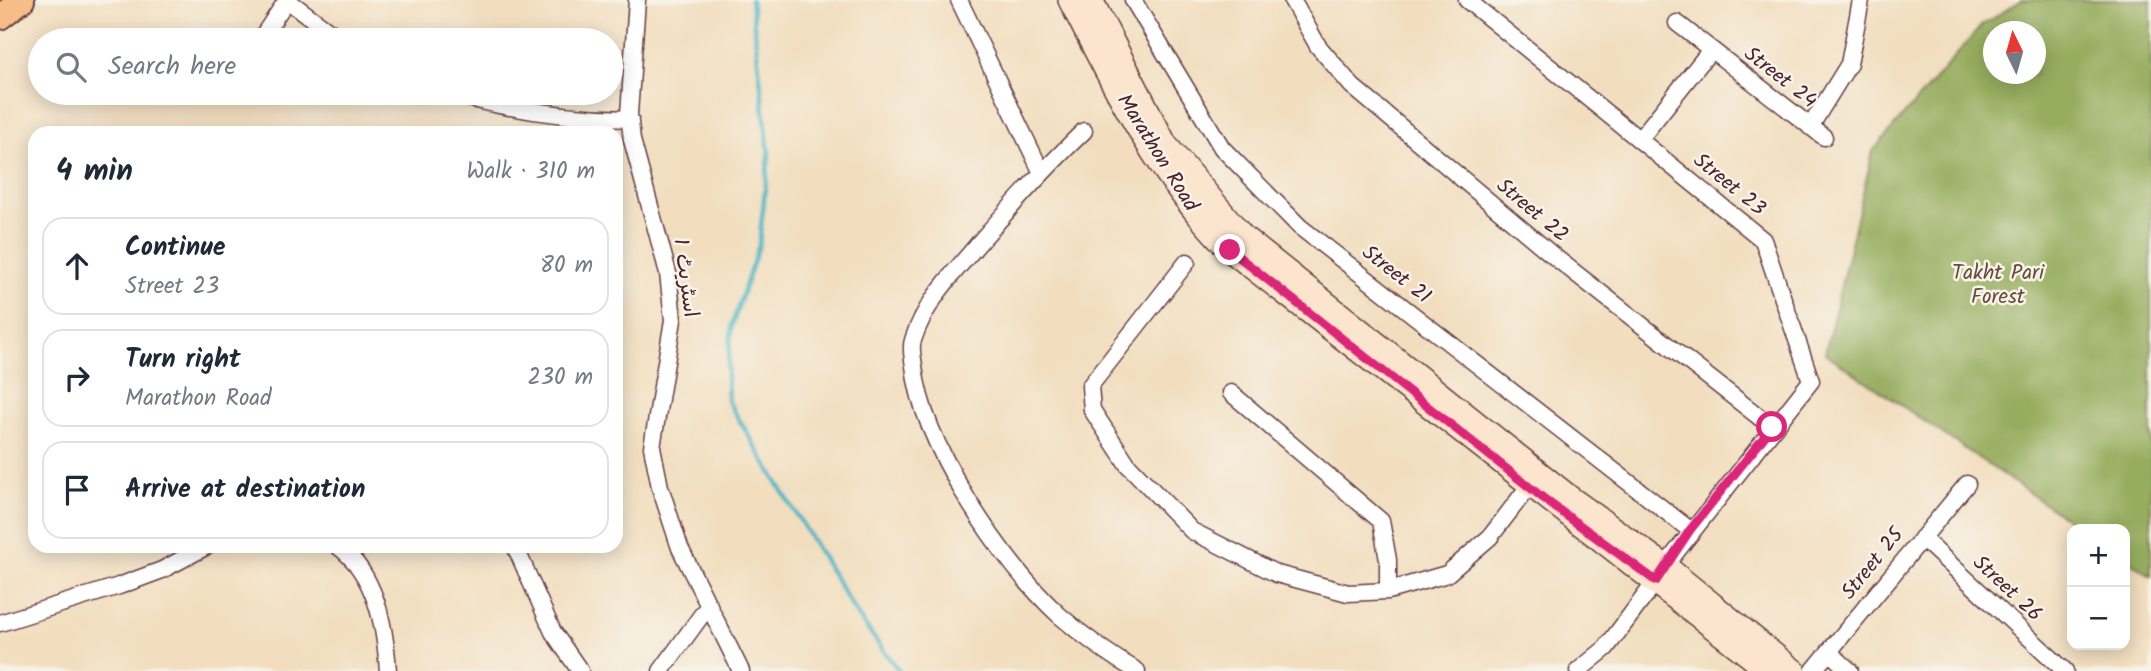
<!DOCTYPE html>
<meta charset="utf-8">
<style>
body{margin:0;font-family:Kalam,"Playpen Sans Arabic",sans-serif;background:#f6f6f7;color:#1f2937}
.controls{position:absolute;right:21px;bottom:21px;display:grid;overflow:hidden;border-radius:14px;box-shadow:0 4px 18px #0003}
.controls button{width:63px;height:63px;display:grid;place-items:center;padding:0;border:0;border-bottom:2px solid #e0e1e3;background:#fff;color:#1f2937;font:35px sans-serif}
.compass{position:absolute;left:1983px;top:21px;width:63px;height:63px;border-radius:50%;background:#fff;box-shadow:0 4px 18px #0003;rotate:355deg}
.stop{position:absolute;width:21px;height:21px;margin:-16px;border:5px solid #db2777;border-radius:50%;background:#fff}
.stop.end{background:#db2777;border-color:#fff;box-shadow:0 2px 7px #0008}
.list{margin:0;padding:0;list-style:none}
h2{display:flex;justify-content:space-between;align-items:center;height:91px;margin:0;padding:0 28px;font-size:30px}
h2 small{font-size:23px;font-weight:400;color:#747a83}
.list li{display:grid;grid-template-columns:46px 1fr auto;gap:21px;align-items:center;box-sizing:border-box;height:98px;margin:0 14px 14px;padding:0 14px;border:2px solid #e0e1e3;border-radius:21px}
.list b{display:block;font-size:26px;white-space:nowrap}
.list p{margin:0;font-size:23px;white-space:nowrap;color:#747a83}
.list em{font-size:23px;font-style:normal;color:#747a83}
.icon{flex:none;width:38px;height:38px;fill:none;stroke:currentColor;stroke-width:2;stroke-linecap:round;stroke-linejoin:round}
.map{position:relative;flex:none;width:2151px;height:671px;overflow:hidden}
.search{position:absolute;background:#fff;box-shadow:0 4px 18px #0003;left:28px;top:28px;width:595px;height:77px;display:flex;align-items:center;gap:18px;box-sizing:border-box;padding:0 24px;border-radius:38px;color:#747a83;font-size:26px}
.panel{position:absolute;background:#fff;box-shadow:0 4px 18px #0003;left:28px;top:126px;width:595px;height:427px;border-radius:21px}
.map>svg:first-child{display:block}
</style>
<div class="map">
<svg width="2151" height="671" viewBox="0 0 2151 671">
<rect width="100%" height="100%" fill="#f7f3e8"/>
<filter id="ink" filterUnits="userSpaceOnUse"><feTurbulence type="fractalNoise" baseFrequency=".0143" numOctaves="2"/><feDisplacementMap in="SourceGraphic" scale="14" xChannelSelector="R" yChannelSelector="G"/><feConvolveMatrix kernelMatrix="1 2 1 2 8 2 1 2 1" color-interpolation-filters="sRGB"/></filter>
<filter id="wash" filterUnits="userSpaceOnUse"><feTurbulence type="fractalNoise" baseFrequency=".00686" numOctaves="4" result="noise"/><feDisplacementMap in="SourceGraphic" scale="28" xChannelSelector="R" yChannelSelector="G"/><feGaussianBlur stdDeviation="1.57" result="paint"/><feColorMatrix in="noise" values="0 0 0 0 0 0 0 0 0 0 0 0 0 0 0 0 0 1.4 0 .05"/><feComposite in="paint" operator="in"/></filter>
<g filter="url(#wash)">
<rect width="100%" height="100%" fill="#f2debf"/>
<!-- forest -->
<path fill="#96ad5f" stroke="#706645" stroke-width="2" fill-rule="evenodd" d="M2022,0H2151V576L2125,558V529H2082L1825,353L1873,151L1982,25ZM1994,32H2036V74H1994Z"/>
<g fill="none" stroke-linecap="round" stroke-linejoin="round">
<!-- stream -->
<path stroke="#46b3c3" stroke-width="4.5" d="M751,0L769,154L759,245L732,325L727,375L728,401L859,618L899,671"/>
</g>
</g>
<g filter="url(#ink)">
<g fill="none" stroke-linecap="round" stroke-linejoin="round">
<defs>
<path id="street" d="M637,0L629,114L632,140L668,273L673,320L652,447L660,487L680,548L741,671
M959,0L1041,171
M1133,0L1222,148L1300,227L1690,530
M1292,0L1318,46L1352,86L1556,258L1772,427
M1467,0L1763,240L1811,381L1665,566
M1677,23L1824,137
M260,40L287,0L341,40
M450,93C510,110 567,118 630,119
M1810,127L1849,64L1861,0
M1084,131C1046,167 1012,205 978,244C953,274 925,302 913,340C910,348 913,358 914,366C922,444 1001,562 1059,615C1083,636 1109,655 1137,671
M1639,140L1710,51
M1187,262L1090,386L1092,410L1128,465L1192,531L1277,574L1348,593L1388,591L1447,574L1490,537L1529,486
M1231,393L1381,521L1388,560V591
M1922,538L2065,671
M338,546C376,574 385,626 388,671
M515,546L553,632L580,671
M0,623L119,586L162,570L207,546
M1829,652L1850,671
M661,671L709,605
M1578,671L1606,648L1656,581
M1813,671L1967,484"/>
<path id="secondary" d="M1070,0C1115,89 1159,179 1230,250L1769,671
M1091,0L1165,144L1243,237L1569,497L1665,566L1794,671"/>
<path id="primary" d="M0,17L22,0"/>
</defs>
<!-- street casing -->
<use href="#street" stroke="#633c41" stroke-width="19"/>
<!-- secondary casing -->
<use href="#secondary" stroke="#633c41" stroke-width="26"/>
<!-- primary casing -->
<use href="#primary" stroke="#633c41" stroke-width="28"/>
<!-- street -->
<use href="#street" stroke="#fff" stroke-width="16"/>
<!-- secondary -->
<use href="#secondary" stroke="#fce5cf" stroke-width="23"/>
<!-- primary -->
<use href="#primary" stroke="#f7bd88" stroke-width="24"/>
</g>
</g>
<g fill="none" stroke-linecap="round" stroke-linejoin="round" filter="url(#ink)">
<!-- route -->
<path stroke="#db2777" stroke-width="9" d="M1230,250L1552,505L1656,581L1690,530L1772,427"/>
</g>
<g text-anchor="middle" dominant-baseline="central" stroke-width="5" stroke-linejoin="round" paint-order="stroke">
<!-- street labels -->
<g font-size="21" fill="#4a1f2b" stroke="#f7f3e8">
<text transform="translate(1780 78) rotate(38)">Street 24</text>
<text transform="translate(1157 153) rotate(58)">Marathon Road</text>
<text transform="translate(1729 185) rotate(39)">Street 23</text>
<text transform="translate(1532 211) rotate(40)">Street 22</text>
<text transform="translate(1396 275) rotate(38)">Street 21</text>
<text transform="translate(685 278) rotate(82)">اسٹریٹ 1</text>
<text transform="translate(1873 564) rotate(-51)">Street 25</text>
<text transform="translate(2007 589) rotate(43)">Street 26</text>
</g>
<!-- park labels -->
<g font-size="21" fill="#674a3b" stroke="#f7f3e8">
<text x="1998" y="273">Takht Pari<tspan x="1998" dy="24">Forest</tspan></text>
</g>
</g>
</svg>
<div class="controls">
<button>+</button>
<button>−</button>
</div>
<svg class="compass" viewBox="-18 -18 36 36"><path d="M0-13l5 13h-10z" fill="#e53935"/><path d="M0 13l5-13h-10z" fill="#747a83"/></svg>
<div class="stop" style="left:1772px;top:427px"></div>
<div class="stop end" style="left:1230px;top:250px"></div>
<div class="search"><svg class="icon" aria-label="search" viewBox="0 0 24 24"><circle cx="10" cy="10" r="6"/><path d="M15 15l6 6"/></svg>Search here</div>
<section class="panel">
<h2>4 min<small>Walk · 310 m</small></h2>
<ul class="list">
<li><svg class="icon" aria-label="ahead" viewBox="0 0 24 24"><path d="M12 20V5M6 11l6-6 6 6"/></svg><div><b>Continue</b><p>Street 23</p></div><em>80 m</em></li>
<li><svg class="icon" aria-label="right" viewBox="0 0 24 24"><path d="M7 20v-9h11M14 6l5 5-5 5"/></svg><div><b>Turn right</b><p>Marathon Road</p></div><em>230 m</em></li>
<li><svg class="icon" aria-label="arrive" viewBox="0 0 24 24"><path d="M6 21V4h12l-3 4 3 4H6"/></svg><div><b>Arrive at destination</b></div></li>
</ul>
</section>
</div>
